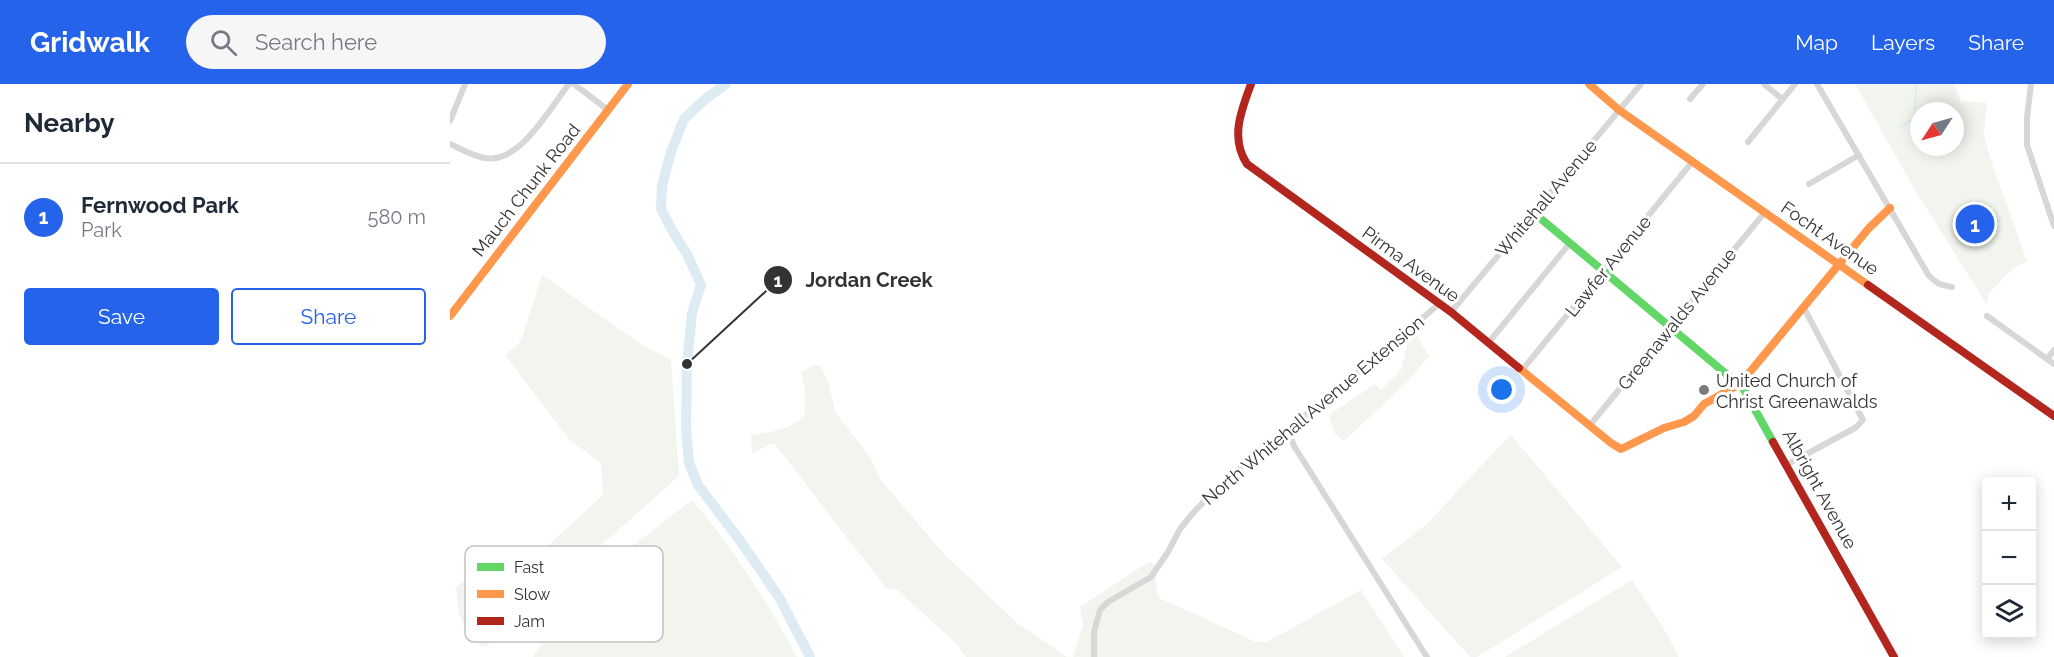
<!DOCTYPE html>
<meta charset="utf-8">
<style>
body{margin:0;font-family:Raleway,sans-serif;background:#f6f6f7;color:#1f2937}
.controls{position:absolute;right:18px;bottom:18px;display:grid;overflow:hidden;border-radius:6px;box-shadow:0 3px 15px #0003}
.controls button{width:54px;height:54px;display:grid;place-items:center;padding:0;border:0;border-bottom:2px solid #e0e1e3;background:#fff;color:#1f2937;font:30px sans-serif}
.compass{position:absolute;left:1460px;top:18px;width:54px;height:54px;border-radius:50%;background:#fff;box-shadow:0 3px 15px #0003;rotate:234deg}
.you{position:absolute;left:1052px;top:306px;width:21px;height:21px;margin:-15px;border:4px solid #fff;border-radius:50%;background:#1a73e8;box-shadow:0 0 0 9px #1a73e833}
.badge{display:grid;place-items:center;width:39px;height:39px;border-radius:50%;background:#2563eb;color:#fff;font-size:20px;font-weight:700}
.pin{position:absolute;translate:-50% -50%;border:3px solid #fff;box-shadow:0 2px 6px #0006}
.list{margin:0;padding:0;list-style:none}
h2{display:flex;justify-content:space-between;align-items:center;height:78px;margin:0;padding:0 24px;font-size:26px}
h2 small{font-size:20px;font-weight:400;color:#747a83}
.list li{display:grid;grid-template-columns:39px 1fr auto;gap:18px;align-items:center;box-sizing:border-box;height:108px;padding:0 24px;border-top:2px solid #e0e1e3}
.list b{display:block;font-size:22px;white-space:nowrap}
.list p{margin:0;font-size:20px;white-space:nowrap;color:#747a83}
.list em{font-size:20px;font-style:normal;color:#747a83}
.actions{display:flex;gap:12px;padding:18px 24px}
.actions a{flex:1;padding:14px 0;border:2px solid #2563eb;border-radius:6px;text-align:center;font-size:21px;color:#2563eb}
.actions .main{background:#2563eb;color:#fff}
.icon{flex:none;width:33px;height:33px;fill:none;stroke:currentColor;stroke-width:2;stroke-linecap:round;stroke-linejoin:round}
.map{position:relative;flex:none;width:1604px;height:573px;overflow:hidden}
header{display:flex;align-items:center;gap:36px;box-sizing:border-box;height:84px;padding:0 30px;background:#2563eb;color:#fff}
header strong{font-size:28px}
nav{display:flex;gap:33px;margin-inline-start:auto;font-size:21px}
.search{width:420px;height:54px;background:#f6f6f7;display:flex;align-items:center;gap:15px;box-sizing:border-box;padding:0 21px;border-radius:33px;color:#747a83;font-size:22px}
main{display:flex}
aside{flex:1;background:#fff}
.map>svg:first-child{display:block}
</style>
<header>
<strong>Gridwalk</strong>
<div class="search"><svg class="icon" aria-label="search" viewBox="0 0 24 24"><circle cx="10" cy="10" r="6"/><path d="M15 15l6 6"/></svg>Search here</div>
<nav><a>Map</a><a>Layers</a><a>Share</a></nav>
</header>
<main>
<aside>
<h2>Nearby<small></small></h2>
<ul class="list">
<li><span class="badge">1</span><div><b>Fernwood Park</b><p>Park</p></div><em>580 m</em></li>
</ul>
<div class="actions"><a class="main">Save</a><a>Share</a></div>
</aside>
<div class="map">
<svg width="1604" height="573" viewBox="0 0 1604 573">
<rect width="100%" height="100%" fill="#fff"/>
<!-- green -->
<path fill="#f1f5ed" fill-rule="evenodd" d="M1405,0H1504L1511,17L1537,19L1534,51L1541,77L1577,177L1562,185L1538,210L1537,221L1464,104ZM1469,27H1505V63H1469Z
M92,191L195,263L221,275L229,392L86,519L92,530L82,545L65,558L49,550L36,563L21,557L9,530L6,503L17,494L29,499L41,514L153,411L151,379L120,356L55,271L71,257Z
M965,249L979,272L957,298L894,357L884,349L879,331L925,300L931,306L951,286L959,254Z
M363,281L370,282L378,297L385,328L421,375L430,395L493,469L567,539L617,573H516L507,560L447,506L436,504L324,359L302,369L301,351C321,348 339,346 354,333C356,317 356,304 351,289Z
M1061,351L1172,483L1027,573H1020L932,475L978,439L1028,385Z
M242,416C283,465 317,516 347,573H83L107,534L106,528L99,527Z
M700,477L705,481L707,507L709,514L806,558H817L911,506L954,573H623L633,540L630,523Z
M1182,496L1213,543L1229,573H1055Z"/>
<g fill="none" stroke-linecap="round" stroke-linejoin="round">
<!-- stream -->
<path stroke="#ddebf3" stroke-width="1.5" d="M1450,43L1465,34L1466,0"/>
<!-- river -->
<path stroke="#ddebf3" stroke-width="10" d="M276,0L254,16L234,35L221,68L212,102L211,125L223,148L237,170L251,201L242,229L237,280L236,345L239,379L248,401L291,458L329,513L360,573"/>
<!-- street -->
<path stroke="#d7d7d7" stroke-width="6" d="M124,0L158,26
M1314,0L1332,15
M1367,0L1479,192L1489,200L1502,203
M1581,0L1577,34V61L1604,142
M1240,15L1253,0
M0,37L15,0
M1298,58L1345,0
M0,60C11,65 23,72 35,74C70,80 100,24 119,0
M1359,100L1409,71
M1001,228L1191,0
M1537,232L1604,280
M1039,258L1120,159
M1597,275L1604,266
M1073,285L1243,77
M1140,341L1315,128
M838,345L844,362L977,573
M1338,380L1405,344L1413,336L1354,224
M644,573V548L650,526L658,518L701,493L718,468L730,445L743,429L769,402L813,364L890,304L989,220"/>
<!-- fast -->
<path stroke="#63d668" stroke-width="8" d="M1084,129L1293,304L1323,358"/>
<!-- slow -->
<path stroke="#ff974d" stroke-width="8" d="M1139,0L1169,26L1418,201
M0,232L178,0
M1069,284L1161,359L1171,365L1214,344L1234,338L1244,332L1254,320L1290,300L1419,144L1440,124"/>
<!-- jam -->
<path stroke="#b3261e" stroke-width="8" d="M801,0C791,27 780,54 797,80L1001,228L1069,284
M1418,201L1604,332
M1323,358L1444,573"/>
</g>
<!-- markers -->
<circle fill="#7a7a7a" stroke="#fff" stroke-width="2" cx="1254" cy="306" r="6"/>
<g text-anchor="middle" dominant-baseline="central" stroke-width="6" stroke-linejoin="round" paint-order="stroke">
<!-- street labels -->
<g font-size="18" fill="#333" stroke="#fff">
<text transform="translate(76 106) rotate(-52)">Mauch Chunk Road</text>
<text transform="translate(1096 114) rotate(-50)">Whitehall Avenue</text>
<text transform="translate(1380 154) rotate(35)">Focht Avenue</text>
<text transform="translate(961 180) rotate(36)">Pirma Avenue</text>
<text transform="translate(1158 182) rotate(-51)">Lawfer Avenue</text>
<text transform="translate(1227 235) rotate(-51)">Greenawalds Avenue</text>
<text transform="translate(863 326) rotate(-40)">North Whitehall Avenue Extension</text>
<text transform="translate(1370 405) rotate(61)">Albright Avenue</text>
</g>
<!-- poi labels -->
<g font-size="18" fill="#333" stroke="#fff" text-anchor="start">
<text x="1266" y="296">United Church of<tspan x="1266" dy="21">Christ Greenawalds</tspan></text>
</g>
</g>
<!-- legend -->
<rect x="15" y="462" width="198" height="96" rx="9" fill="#fff" stroke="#c2c2c2" stroke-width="1.5"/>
<rect x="27" y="479" width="27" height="8" fill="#63d668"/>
<rect x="27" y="506" width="27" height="8" fill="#ff974d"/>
<rect x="27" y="533" width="27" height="8" fill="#b3261e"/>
<g font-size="16" fill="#333">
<text x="64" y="489">Fast</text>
<text x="64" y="516">Slow</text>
<text x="64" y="543">Jam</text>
</g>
<!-- callouts -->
<path fill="none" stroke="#333" stroke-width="2" d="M237 280L328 196"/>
<g fill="#333" stroke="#fff" stroke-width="2">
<circle cx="237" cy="280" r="6"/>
<circle cx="328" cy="196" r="15"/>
</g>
<g font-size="18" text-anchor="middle" font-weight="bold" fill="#fff">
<text x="328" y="203">1</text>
</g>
<g font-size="20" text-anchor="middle" font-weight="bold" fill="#333" stroke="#fff" stroke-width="6" stroke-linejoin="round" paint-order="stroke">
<text x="419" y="203">Jordan Creek</text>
</g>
</svg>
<div class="controls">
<button>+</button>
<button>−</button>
<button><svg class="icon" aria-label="layers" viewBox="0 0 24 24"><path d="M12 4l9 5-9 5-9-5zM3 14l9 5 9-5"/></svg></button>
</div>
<svg class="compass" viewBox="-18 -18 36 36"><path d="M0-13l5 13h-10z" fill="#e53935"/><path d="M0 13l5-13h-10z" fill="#747a83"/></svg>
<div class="you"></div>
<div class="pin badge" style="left:1525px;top:140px">1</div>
</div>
</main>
